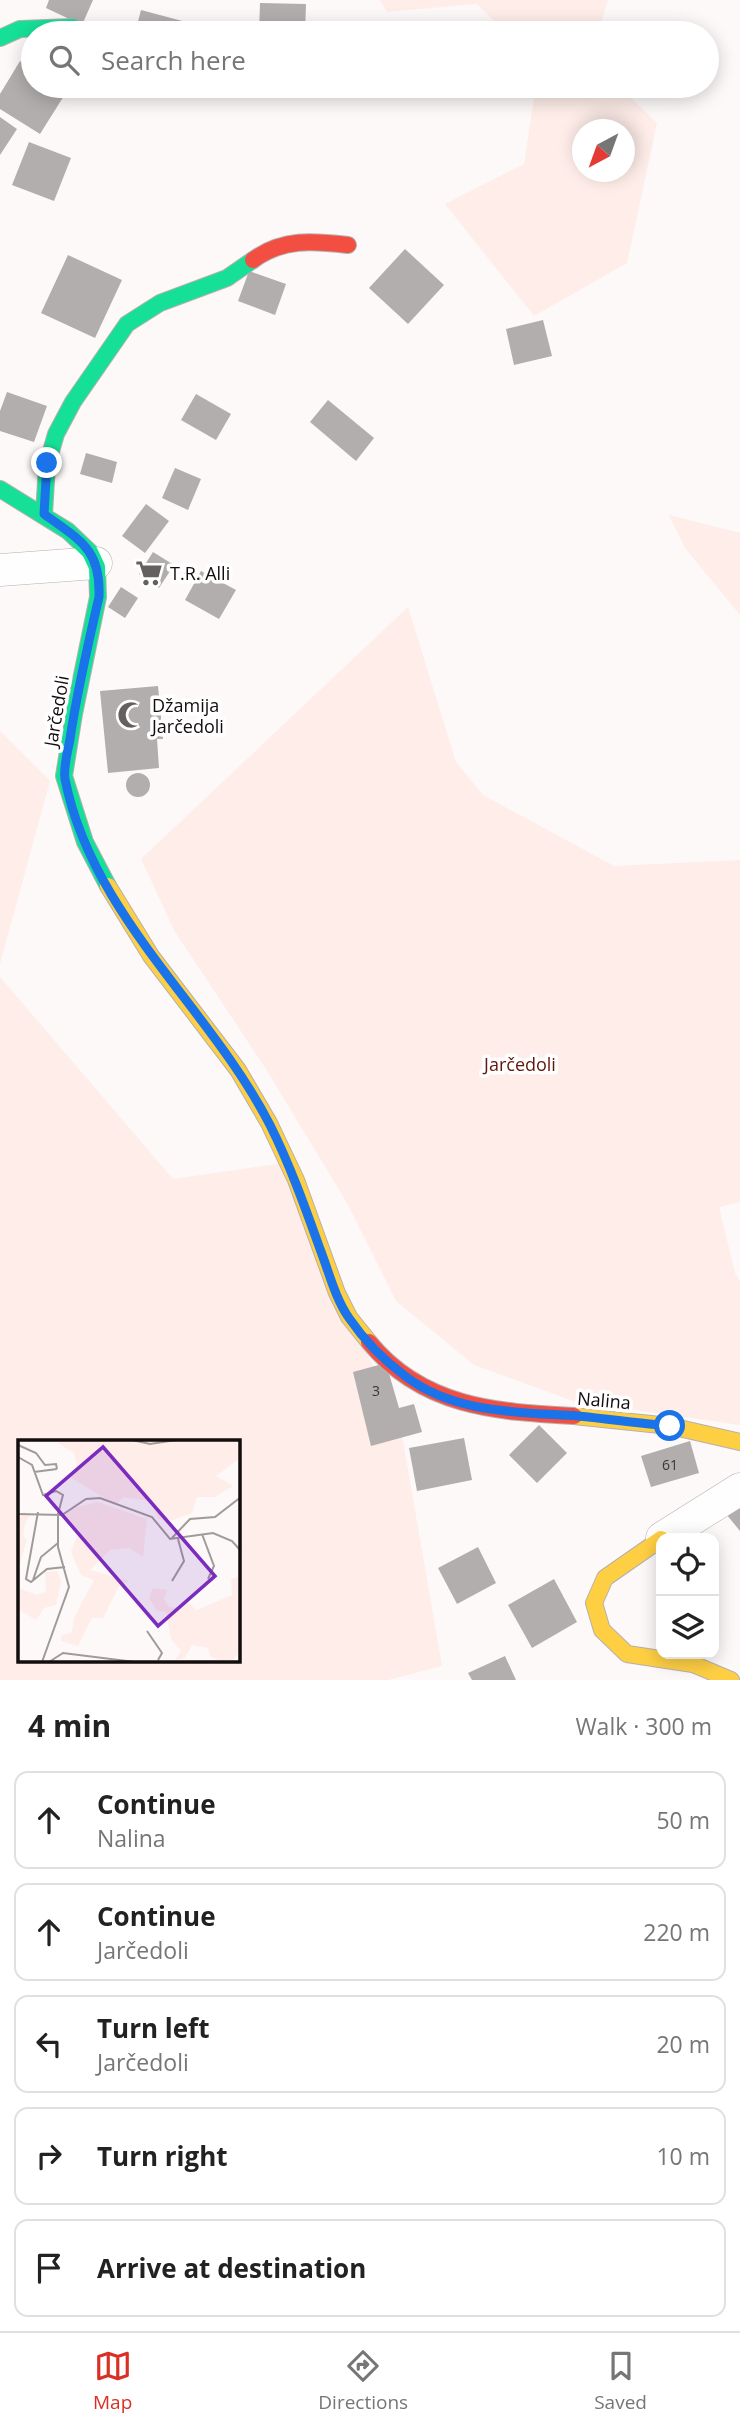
<!DOCTYPE html>
<meta charset="utf-8">
<style>
body{margin:0;font-family:"Open Sans",sans-serif;background:#f6f6f6;color:#222}
.controls{position:absolute;right:21px;bottom:21px;display:grid;overflow:hidden;border-radius:14px;box-shadow:0 4px 18px #0003}
.controls button{width:63px;height:63px;display:grid;place-items:center;padding:0;border:0;border-bottom:2px solid #e0e0e0;background:#fff;color:#222;font:35px sans-serif}
.compass{position:absolute;left:572px;top:119px;width:63px;height:63px;border-radius:50%;background:#fff;box-shadow:0 4px 18px #0003;rotate:221deg}
.stop{position:absolute;width:21px;height:21px;margin:-16px;border:5px solid #1a73e8;border-radius:50%;background:#fff}
.stop.end{background:#1a73e8;border-color:#fff;box-shadow:0 2px 7px #0008}
.list{margin:0;padding:0;list-style:none}
h2{display:flex;justify-content:space-between;align-items:center;height:91px;margin:0;padding:0 28px;font-size:30px}
h2 small{font-size:23px;font-weight:400;color:#767676}
.list li{display:grid;grid-template-columns:46px 1fr auto;gap:21px;align-items:center;box-sizing:border-box;height:98px;margin:0 14px 14px;padding:0 14px;border:2px solid #e0e0e0;border-radius:14px}
.list b{display:block;font-size:26px;white-space:nowrap}
.list p{margin:0;font-size:23px;white-space:nowrap;color:#767676}
.list em{font-size:23px;font-style:normal;color:#767676}
.icon{flex:none;width:38px;height:38px;fill:none;stroke:currentColor;stroke-width:2;stroke-linecap:round;stroke-linejoin:round}
.map{position:relative;flex:none;width:740px;height:1680px;overflow:hidden}
.search{position:absolute;background:#fff;box-shadow:0 4px 18px #0003;left:21px;right:21px;top:21px;height:77px;display:flex;align-items:center;gap:18px;box-sizing:border-box;padding:0 24px;border-radius:38px;color:#767676;font-size:26px}
.sheet{height:651px;background:#fff}
nav{display:flex;justify-content:space-around;align-items:center;box-sizing:border-box;height:98px;border-top:2px solid #e0e0e0;background:#fff;font-size:19px;color:#767676}
nav a{display:grid;justify-items:center;gap:4px}
nav .on{color:#d93025}
.map>svg:first-child{display:block}
</style>
<div class="map">
<svg width="740" height="1680" viewBox="0 0 740 1680">
<rect width="100%" height="100%" fill="#fdf9f9"/>
<!-- green -->
<path fill="#feede9" fill-rule="evenodd" d="M380,0H608L598,33H506L477,4L387,12Z
M536,86H619L657,123L627,263L534,316L445,204L524,164ZM582,130H624V172H582Z
M669,515L740,533V615L685,548Z
M408,607L456,762L483,795L614,866L740,860V1202L719,1207L735,1273L740,1282V1425L573,1401L474,1365L396,1301L347,1203L266,1069L175,932L141,859Z
M0,731L50,781L0,964Z
M0,977L173,1179L283,1163L401,1429L442,1666L388,1680H0ZM19,1442H238V1661H19Z"/>
<!-- building -->
<path fill="#b2aeae" d="M49,0H93L82,25L46,8Z
M260,3L306,4L305,33H259Z
M141,10L220,31V33H135Z
M20,61L33,70V86H59L67,91L40,134L0,109V94Z
M0,117L17,129L0,155Z
M29,142L71,158L54,201L12,185Z
M405,249L444,285L408,324L369,288Z
M68,255L122,280L95,338L41,313Z
M249,271L286,284L275,315L238,301Z
M543,320L552,356L514,365L506,329Z
M7,392L47,406L34,442L0,431V411Z
M196,394L231,414L216,440L181,420Z
M328,400L374,438L356,461L310,422Z
M86,453L117,462L112,483L80,474Z
M175,468L201,479L188,510L162,498Z
M146,504L169,521L145,553L122,536Z
M153,552L174,565L159,588L139,574Z
M201,571L236,590L219,619L185,600Z
M121,587L138,598L125,618L108,607Z
M158,686L163,739H157L159,768L108,773L100,691Z
M126 785a12 12 0 1 1 24 0a12 12 0 1 1-24 0Z
M386,1363L399,1408L414,1404L422,1432L371,1446L353,1372Z
M539,1425L567,1453L537,1483L509,1455Z
M464,1438L472,1480L417,1491L409,1448Z
M690,1441L699,1473L651,1487L641,1456Z
M740,1494V1531L722,1509Z
M478,1547L496,1583L457,1604L438,1568Z
M554,1579L577,1622L532,1648L508,1605Z
M505,1656L516,1680H472L468,1673Z"/>
<g fill="none" stroke-linecap="round" stroke-linejoin="round">
<defs>
<path id="street" d="M0,570L96,563
M662,1538L740,1489"/>
<path id="fast" d="M0,38L20,29L73,27
M0,489L68,531L90,552L97,567L98,597L74,714L64,776L85,842L108,886
M44,514L47,465L56,434L73,402L127,324L160,303L227,278L253,260"/>
<path id="slow" d="M108,886L151,956L238,1070L269,1123L296,1180L337,1293L349,1317L369,1342
M574,1416L670,1426L740,1442
M661,1539L605,1578L594,1603L602,1630L627,1654L693,1664L731,1680"/>
<path id="jam" d="M253,260C283,238 313,241 348,245
M369,1342C422,1407 496,1412 574,1416"/>
</defs>
<!-- street casing -->
<use href="#street" stroke="#b5b0b0" stroke-width="33"/>
<!-- fast casing -->
<use href="#fast" stroke="#b5b0b0" stroke-width="18"/>
<!-- slow casing -->
<use href="#slow" stroke="#b5b0b0" stroke-width="18"/>
<!-- jam casing -->
<use href="#jam" stroke="#b5b0b0" stroke-width="18"/>
<!-- street -->
<use href="#street" stroke="#fffefe" stroke-width="32"/>
<!-- fast -->
<use href="#fast" stroke="#16e098" stroke-width="16"/>
<!-- slow -->
<use href="#slow" stroke="#ffcf43" stroke-width="16"/>
<!-- jam -->
<use href="#jam" stroke="#f24e42" stroke-width="16"/>
</g>
<g fill="none" stroke-linecap="round" stroke-linejoin="round">
<!-- route -->
<path stroke="#1a73e8" stroke-width="9" d="M47,463L44,514C79,540 101,548 99,597C88,644 77,691 70,739C68,751 63,767 65,779C92,916 209,1006 270,1125C290,1165 305,1207 320,1249C329,1272 335,1298 349,1318C364,1340 385,1361 405,1376C455,1414 519,1412 578,1416C608,1419 639,1423 670,1426"/>
</g>
<!-- icons -->
<defs>
<symbol id="supermarket-bare" viewBox="-9 -9 18 18"><path d="M-6-5.5h2.5l.6 2H6L4.5 2H-2.5L-4.4-4H-6ZM-1.5 3.2a1.3 1.3 0 1 0 .1 0ZM3 3.2a1.3 1.3 0 1 0 .1 0Z" fill="#656060" stroke="#fff" stroke-width="2.5" paint-order="stroke"/></symbol>
<symbol id="mosque-bare" viewBox="-9 -9 18 18"><path d="M3.5-4.9A6 6 0 1 0 3.5 4.9A5 5 0 1 1 3.5-4.9Z" fill="#656060" stroke="#fff" stroke-width="2.5" paint-order="stroke"/></symbol>
</defs>
<g fill-rule="evenodd">
<use href="#supermarket-bare" x="130" y="554" width="38" height="38"/>
<use href="#mosque-bare" x="112" y="696" width="38" height="38"/>
</g>
<g text-anchor="middle" dominant-baseline="central" stroke-width="7" stroke-linejoin="round" paint-order="stroke">
<!-- number labels -->
<g font-size="14" fill="#3b3635">
<text x="376" y="1390">3</text>
<text x="670" y="1464">61</text>
</g>
<!-- poi labels -->
<g font-size="18" fill="#130e0d" stroke="#fff" text-anchor="start">
<text x="170" y="573">T.R. Alli</text>
<text x="152" y="705">Džamija<tspan x="152" dy="21">Jarčedoli</tspan></text>
</g>
<!-- street labels -->
<g font-size="18" fill="#130e0d" stroke="#fff">
<text transform="translate(56 711) rotate(-80)">Jarčedoli</text>
<text transform="translate(604 1400) rotate(5)">Nalina</text>
</g>
<!-- park labels -->
<g font-size="18" fill="#5e170a" stroke="#fff">
<text x="520" y="1064">Jarčedoli</text>
</g>
</g>
<!-- overview -->
<g transform="translate(18 1440)">
<rect width="222" height="222" fill="#fdf9f9"/>
<path d="M49,0H222V18L198,36L215,46L197,57H179L174,73L155,80L141,79L132,61L105,57L98,65L52,37L59,27L56,13L40,3ZM80,62L129,79L125,117L111,108L92,110L72,130L111,141L101,146L85,178H74L60,206L43,201V196L54,192L56,178L76,140L63,135L53,112L61,91L43,77L59,67ZM6,72L12,75L7,84L5,97L9,99L0,130V79ZM39,131L43,141L38,165L26,168L18,180L0,169V148L19,155L28,151L27,132ZM220,137L222,212L214,220L202,221L192,216L190,208L174,205L167,218L157,220L163,211L153,199L148,172L139,171L131,158L135,148L149,150L146,159L151,167L160,168L167,161L179,170L214,155L213,139Z" fill="#feede9"/>
<path fill="none" stroke="#9f9b9b" stroke-width="2" d="M114,0L132,4L158,0M0,5L18,13L27,25L38,24L39,29M0,17L14,25L25,55L38,51L45,55L40,74V107L51,147L24,222M16,32L39,29M20,72L8,139L13,142L29,129L47,127M0,74L44,75L68,59L82,58L134,77L152,99L195,93L214,101L223,111M184,94L196,126L190,139M153,99L172,79L197,77L223,57M15,140L23,117L40,103M154,141L166,121L160,99M129,191L144,213L140,220M31,222L45,213L117,222"/>
<path fill="#7b2cbf" fill-opacity="0.15" stroke="#7b2cbf" stroke-width="3.5" d="M85,7L197,136L140,186L28,56Z"/>
<rect width="222" height="222" fill="none" stroke="#130e0d" stroke-width="3.5"/>
</g>
</svg>
<div class="controls">
<button><svg class="icon" aria-label="locate" viewBox="0 0 24 24"><circle cx="12" cy="12" r="6"/><path d="M12 2v4M12 18v4M2 12h4M18 12h4"/></svg></button>
<button><svg class="icon" aria-label="layers" viewBox="0 0 24 24"><path d="M12 4l9 5-9 5-9-5zM3 14l9 5 9-5"/></svg></button>
</div>
<svg class="compass" viewBox="-18 -18 36 36"><path d="M0-13l5 13h-10z" fill="#e53935"/><path d="M0 13l5-13h-10z" fill="#767676"/></svg>
<div class="stop" style="left:670px;top:1426px"></div>
<div class="stop end" style="left:47px;top:463px"></div>
<div class="search"><svg class="icon" aria-label="search" viewBox="0 0 24 24"><circle cx="10" cy="10" r="6"/><path d="M15 15l6 6"/></svg>Search here</div>
</div>
<section class="sheet">
<h2>4 min<small>Walk · 300 m</small></h2>
<ul class="list">
<li><svg class="icon" aria-label="ahead" viewBox="0 0 24 24"><path d="M12 20V5M6 11l6-6 6 6"/></svg><div><b>Continue</b><p>Nalina</p></div><em>50 m</em></li>
<li><svg class="icon" aria-label="ahead" viewBox="0 0 24 24"><path d="M12 20V5M6 11l6-6 6 6"/></svg><div><b>Continue</b><p>Jarčedoli</p></div><em>220 m</em></li>
<li><svg class="icon" aria-label="left" viewBox="0 0 24 24"><path d="M17 20v-9H6M10 6l-5 5 5 5"/></svg><div><b>Turn left</b><p>Jarčedoli</p></div><em>20 m</em></li>
<li><svg class="icon" aria-label="right" viewBox="0 0 24 24"><path d="M7 20v-9h11M14 6l5 5-5 5"/></svg><div><b>Turn right</b></div><em>10 m</em></li>
<li><svg class="icon" aria-label="arrive" viewBox="0 0 24 24"><path d="M6 21V4h12l-3 4 3 4H6"/></svg><div><b>Arrive at destination</b></div></li>
</ul>
</section>
<nav>
<a class="on"><svg class="icon" aria-label="map" viewBox="0 0 24 24"><path d="M3 6l6-2 6 2 6-2v14l-6 2-6-2-6 2zM9 4v14M15 6v14"/></svg>Map</a>
<a><svg class="icon" aria-label="directions" viewBox="0 0 24 24"><path d="M12 3l9 9-9 9-9-9zM9 14v-3h6M13 9l2 2-2 2"/></svg>Directions</a>
<a><svg class="icon" aria-label="saved" viewBox="0 0 24 24"><path d="M7 4h10v16l-5-4-5 4z"/></svg>Saved</a>
</nav>
